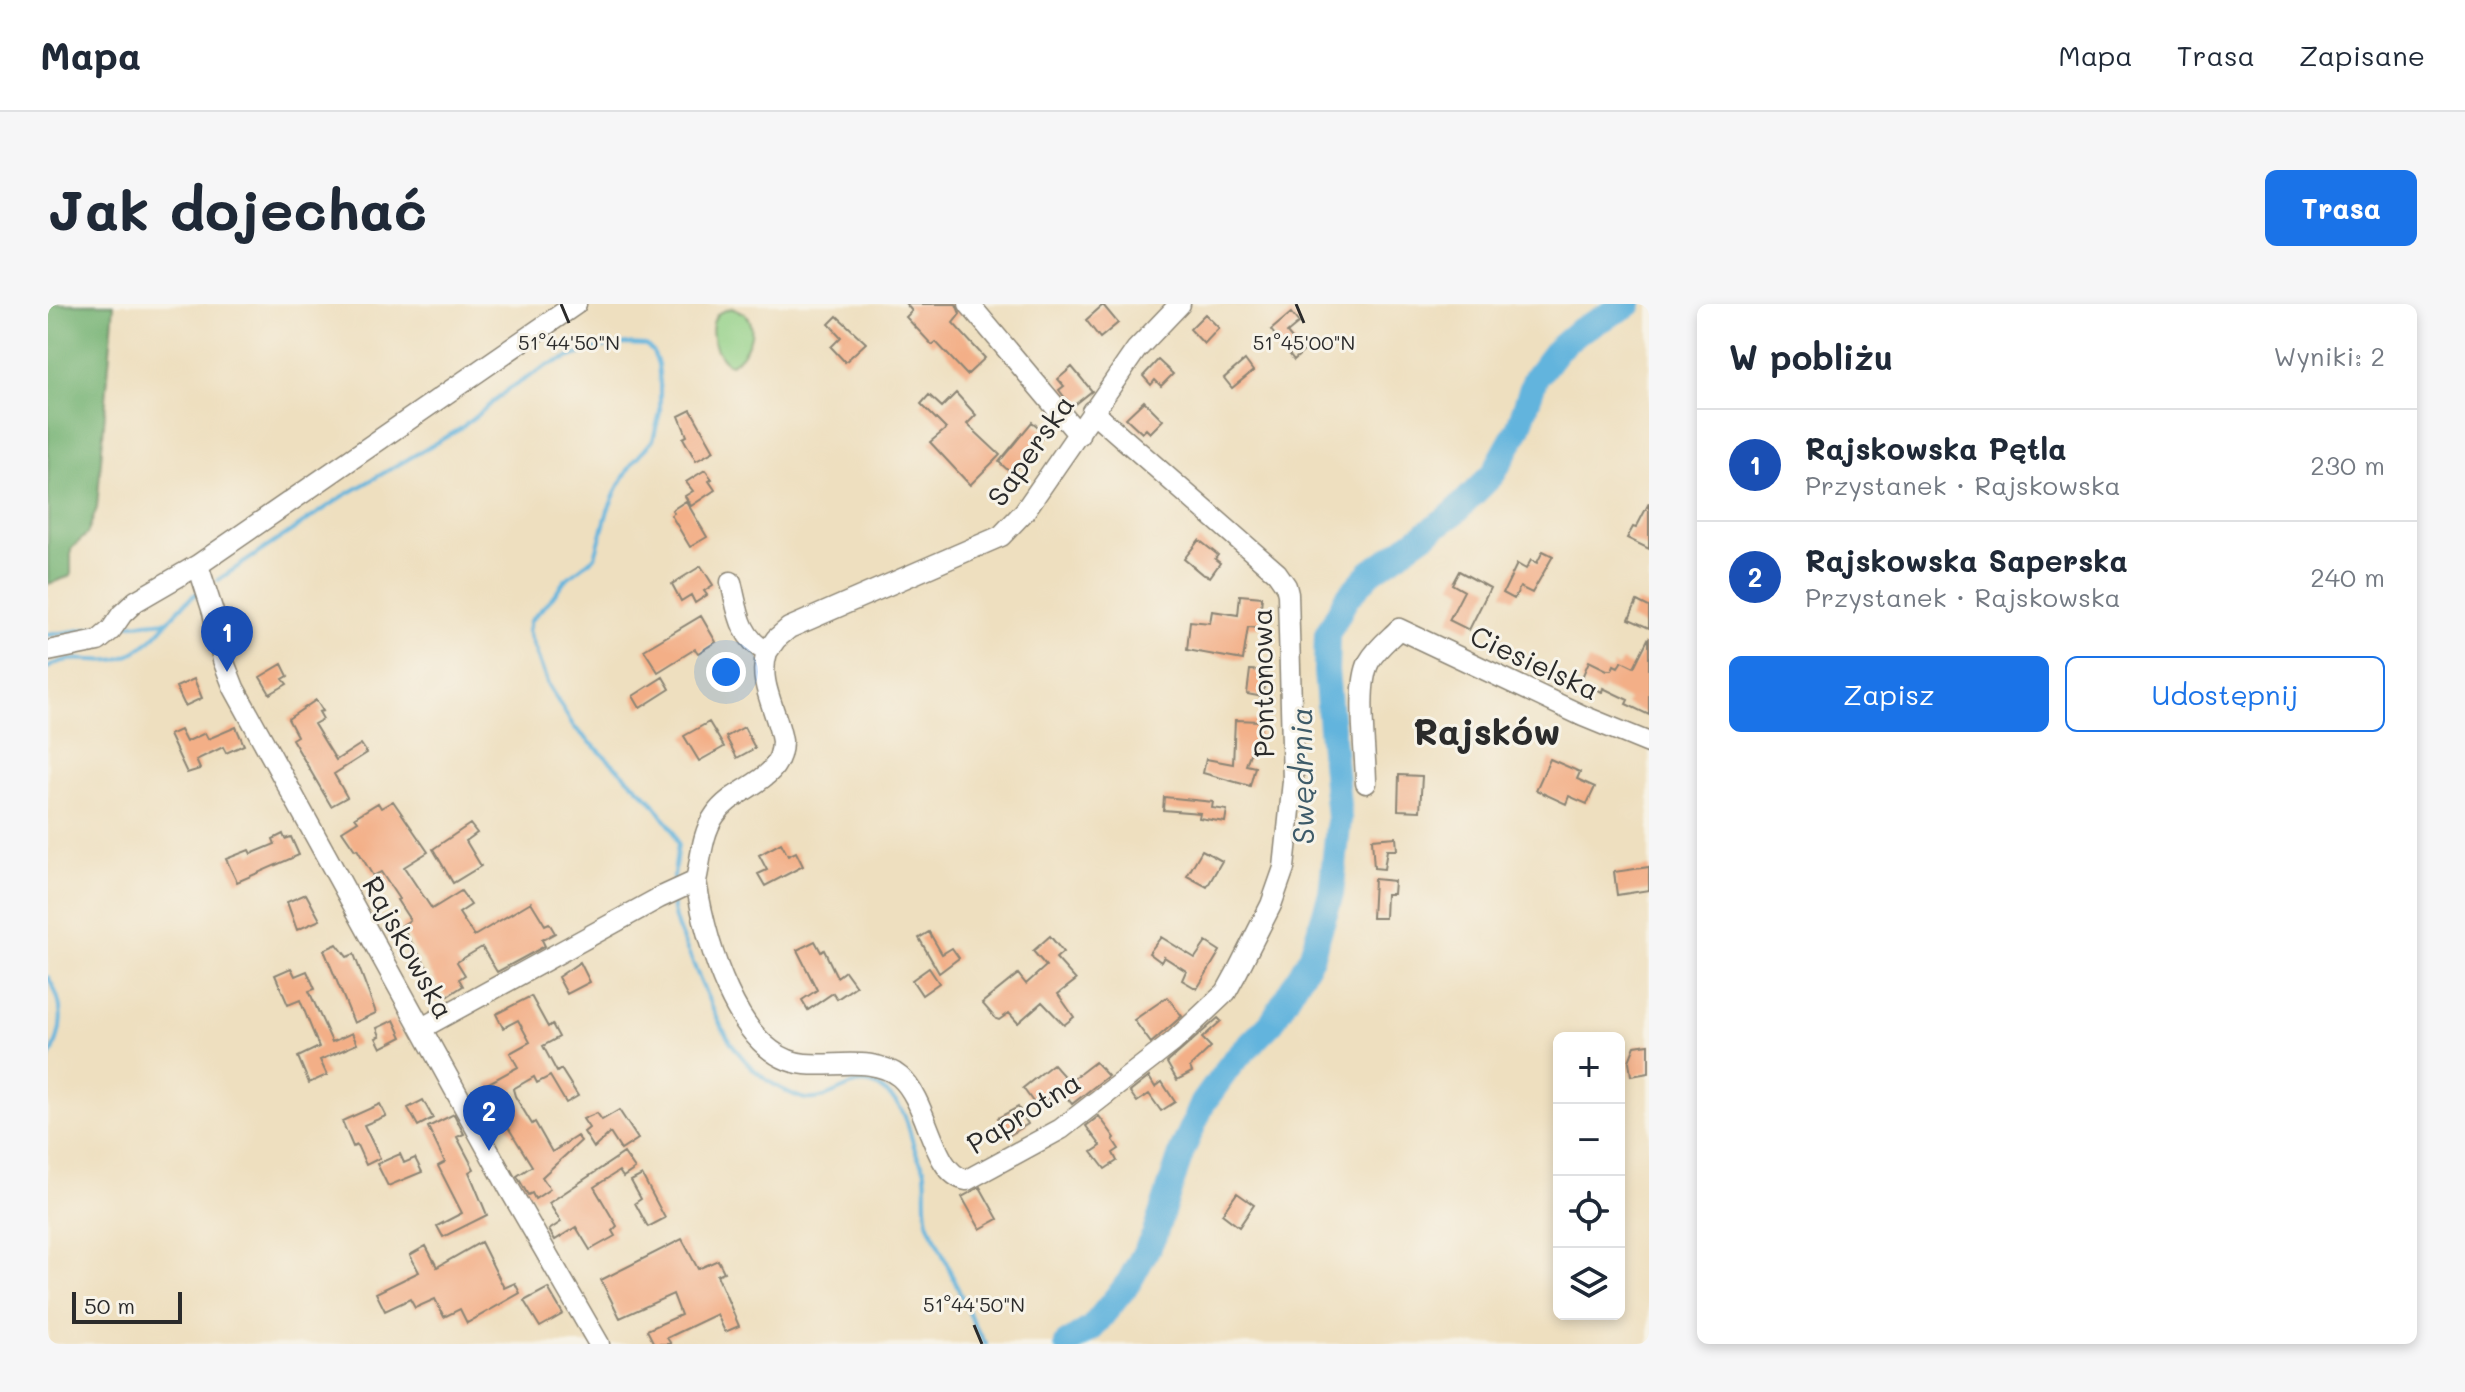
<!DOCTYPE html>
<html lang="pl">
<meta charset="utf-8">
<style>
body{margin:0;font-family:Mali,sans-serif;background:#f6f6f7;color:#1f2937}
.controls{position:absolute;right:24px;bottom:24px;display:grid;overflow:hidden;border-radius:12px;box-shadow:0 4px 12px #0003}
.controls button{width:72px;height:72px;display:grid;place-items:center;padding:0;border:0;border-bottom:2px solid #e0e1e3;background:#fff;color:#1f2937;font:40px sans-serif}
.scale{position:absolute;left:24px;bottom:20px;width:110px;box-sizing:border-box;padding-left:8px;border:4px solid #2b2b2b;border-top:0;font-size:22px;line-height:28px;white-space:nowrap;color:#2b2b2b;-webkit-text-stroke:6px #f7f3e8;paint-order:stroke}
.you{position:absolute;left:678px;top:368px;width:28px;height:28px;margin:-20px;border:6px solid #fff;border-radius:50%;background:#1a73e8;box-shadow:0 0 0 12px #1a73e833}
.badge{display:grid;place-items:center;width:52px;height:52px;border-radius:50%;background:#1a73e8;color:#fff;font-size:26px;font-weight:700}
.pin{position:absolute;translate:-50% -66px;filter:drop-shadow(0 2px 4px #0008)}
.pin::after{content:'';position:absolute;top:42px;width:28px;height:24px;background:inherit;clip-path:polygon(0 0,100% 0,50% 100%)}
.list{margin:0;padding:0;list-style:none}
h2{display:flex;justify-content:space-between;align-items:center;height:104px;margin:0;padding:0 32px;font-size:34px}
h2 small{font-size:26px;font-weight:400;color:#747a83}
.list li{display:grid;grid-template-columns:52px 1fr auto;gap:24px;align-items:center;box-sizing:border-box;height:112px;padding:0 32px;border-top:2px solid #e0e1e3}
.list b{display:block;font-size:30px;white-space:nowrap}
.list p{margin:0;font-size:26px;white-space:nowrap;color:#747a83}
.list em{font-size:26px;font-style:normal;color:#747a83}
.actions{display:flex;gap:16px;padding:24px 32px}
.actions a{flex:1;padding:18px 0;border:2px solid #1a73e8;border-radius:12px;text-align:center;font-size:28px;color:#1a73e8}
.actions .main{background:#1a73e8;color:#fff}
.icon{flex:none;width:44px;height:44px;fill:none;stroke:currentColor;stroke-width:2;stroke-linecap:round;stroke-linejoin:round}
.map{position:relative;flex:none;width:1601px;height:1040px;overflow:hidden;border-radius:12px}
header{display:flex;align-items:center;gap:48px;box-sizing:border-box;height:112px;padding:0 40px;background:#fff;border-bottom:2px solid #e0e1e3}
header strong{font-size:38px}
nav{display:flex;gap:44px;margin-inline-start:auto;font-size:28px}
.intro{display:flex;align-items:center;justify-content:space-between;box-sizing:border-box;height:192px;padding:0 48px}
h1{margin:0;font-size:56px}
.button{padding:20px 36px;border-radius:12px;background:#1a73e8;color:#fff;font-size:28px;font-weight:700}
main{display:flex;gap:48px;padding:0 48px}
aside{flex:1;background:#fff;border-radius:12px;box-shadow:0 4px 12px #0003}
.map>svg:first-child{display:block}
</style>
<header>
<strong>Mapa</strong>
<nav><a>Mapa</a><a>Trasa</a><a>Zapisane</a></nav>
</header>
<div class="intro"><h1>Jak dojechać</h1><a class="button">Trasa</a></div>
<main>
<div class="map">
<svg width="1601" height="1040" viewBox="0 0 1601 1040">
<rect width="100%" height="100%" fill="#f7f3e8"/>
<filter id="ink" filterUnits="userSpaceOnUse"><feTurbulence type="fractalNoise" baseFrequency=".0125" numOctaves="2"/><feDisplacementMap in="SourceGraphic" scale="16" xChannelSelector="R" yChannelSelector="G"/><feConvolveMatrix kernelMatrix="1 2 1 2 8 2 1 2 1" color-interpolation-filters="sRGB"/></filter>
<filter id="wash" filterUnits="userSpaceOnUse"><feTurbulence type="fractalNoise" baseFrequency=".006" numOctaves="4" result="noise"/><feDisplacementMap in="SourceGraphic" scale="32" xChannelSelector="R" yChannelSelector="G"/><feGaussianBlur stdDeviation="1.8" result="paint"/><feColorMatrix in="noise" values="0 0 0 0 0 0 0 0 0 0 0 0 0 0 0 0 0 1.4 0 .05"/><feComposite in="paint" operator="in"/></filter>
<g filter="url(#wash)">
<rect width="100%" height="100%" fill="#eedfbf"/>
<!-- green -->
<path fill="#92d086" stroke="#5e7e58" stroke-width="2" d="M683,4C685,5 694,8 696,9C713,22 698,54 682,60C667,54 657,21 671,9C672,8 682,5 683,4Z"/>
<!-- forest -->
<path fill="#75b273" stroke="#506e4f" stroke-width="2" d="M0,0H66L49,204L39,230L23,245V272L0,280Z"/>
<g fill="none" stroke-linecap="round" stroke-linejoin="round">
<!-- stream -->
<path stroke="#62b4dd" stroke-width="4" d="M170,276L294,193L412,125L461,85L500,61L548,44L577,40L598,41L605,48L610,60L612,80V108L605,136L583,161L570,183L560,206L547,253L517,276L502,296L482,317L480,327L500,381L526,423L603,496L625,526L630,540L625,579
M75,321L120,317
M0,331L53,323
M0,364C24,346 54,364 79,352C109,339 123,307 149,289
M624,596C625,619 636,638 645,659C665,707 682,756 730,783C738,787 748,793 758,795C792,799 810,756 847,797C862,813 861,834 870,853C873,859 877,862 877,869C879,886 876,901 880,918L926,1020L938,1040
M0,673C18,701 16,728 0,757"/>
<!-- river -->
<path stroke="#62b4dd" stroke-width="26" d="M1019,1040L1044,1024L1081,978L1106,932L1134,847L1155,799L1183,760L1224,718L1263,653L1283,590L1291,514L1278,367L1279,331L1298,295L1323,268L1405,210L1445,170L1470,125L1487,75L1509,46L1531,27L1581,0"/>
</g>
<g id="blocks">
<!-- building -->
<path fill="#f3af87" d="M858,0H908L912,10L905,19L937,54L919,71L888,38L884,41L858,13L864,7Z
M1055,1L1070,19L1052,34L1038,16Z
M1243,9L1251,19L1239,29L1255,48L1246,56L1223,26Z
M1157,10L1171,24L1156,40L1142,25Z
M789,12L818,39L797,58L783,43L793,33L781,20Z
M1110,56L1125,70L1113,82L1107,76L1103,81L1095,72Z
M1197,56L1205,67L1184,84L1176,74Z
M1024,63L1044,87L1024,103L1011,86L1016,82L1010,75Z
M908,89L928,111L919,120L952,151L922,181L882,138L898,125L873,100L881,91L894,103Z
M1096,97L1115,116L1102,129L1098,125L1094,129L1078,114Z
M643,106L666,147L648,157L635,134L639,132L631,112Z
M984,118L998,129L964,170L951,158Z
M657,166L664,175L661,177L667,186L643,202L637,192L645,187L638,178Z
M638,197L659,233L642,243L623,211L626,209L624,206Z
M1601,199V245L1579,234L1585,223L1588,224Z
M1151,236L1170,251L1167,255L1172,259L1162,273L1154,270L1136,255Z
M1495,247L1505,252L1484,289L1472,283L1466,295L1455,289L1469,260L1478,265L1483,256L1489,259Z
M653,262L665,281L656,287L659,291L647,299L643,291L633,297L624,280Z
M1411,267L1442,284L1421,326L1401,316L1416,287L1404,280Z
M1192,291L1214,293L1211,324L1200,323L1195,356L1139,346L1142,317L1162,319L1164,307L1190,311Z
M1589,297L1601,303V324L1581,315Z
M653,312L668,338L650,349L647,345L610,368L596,346Z
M1601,333V411L1578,400L1580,396L1555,384L1554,388L1532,378L1541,357L1559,366H1564L1566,361L1570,363L1574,357L1586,363Z
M234,360L240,372L235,375L239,380L222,390L212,373Z
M1202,366L1218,367L1215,393L1199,390Z
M615,373L622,385L592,404L585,392Z
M146,375L154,394L137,402L128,383Z
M268,396L275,407L271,408L275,415L266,420L288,456L313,440L319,449L286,470L299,493L283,502L244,435L249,432L240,415Z
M1187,416L1213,417L1211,441H1205L1198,461L1207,463L1202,482L1155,469L1158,455L1185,460Z
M661,418L676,443L651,457L636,432Z
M188,423L196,441L178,449L175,443L148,456L152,465L139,469L121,431L132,426L138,438L157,429L160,435Z
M696,423L707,444L689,454L678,433Z
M1502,455L1532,468L1529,475L1547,483L1539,500L1521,492L1518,500L1488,486Z
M1351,471L1374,472L1372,507L1350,506Z
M1116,493L1165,498L1164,504L1179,506L1177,518L1151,514L1152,509L1115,506Z
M345,497L380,548L356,563L384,605L413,587L423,601L411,609L426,632L483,598L497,621L501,619L507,629L494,636L497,642L449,668L434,643L409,658L417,671L411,675L415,682L398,693L353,622L362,616L349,596L351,595L333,568L325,572L309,545L307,546L294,527L310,517L307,513L330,499L333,504Z
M422,520L429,529L418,537L433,562L405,579L385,545Z
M235,530L237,535L243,533L251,551L189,578L178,555L201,546L203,550L227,540L225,535Z
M1348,533L1349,546H1339L1336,565L1326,564L1324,535Z
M733,539L740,552L748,548L755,562L717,582L710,570L719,566L711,551Z
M1154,546L1174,557L1159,583L1139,572Z
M1601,563V586L1569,591L1566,568Z
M1326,575L1346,577L1345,590H1338L1337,614H1324Z
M258,590L272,616L249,626L239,598Z
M881,628L894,650L904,644L911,654L891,669L871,634Z
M1002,632L1015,648L1008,654L1028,676L1010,690L1026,713L1016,721L994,698L970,719L961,709L951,716L948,715L934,699L970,670L978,680L998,662L985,647Z
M1113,633L1147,654L1158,638L1172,647L1149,685L1134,676L1138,667L1116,653L1113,658L1101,649Z
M767,637L773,648L776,646L789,673L797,667L808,682L789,695L785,689L760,706L754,696L769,686L749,646Z
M289,640L299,653L306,650L328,709L306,719L276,646Z
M532,658L542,678L519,690L510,673Z
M243,664L247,672L259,667L267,685L261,687L284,738L304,729L309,740L272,756L279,771L261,779L250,753L271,743L252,696L240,701L227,671Z
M881,664L891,679L874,691L864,676Z
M483,692L500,723L504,720L511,733L495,742L509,768L513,765L530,792L518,799L502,772L489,779L486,773L465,785L467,792L484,820L487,818L504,848L529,832L533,837L494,873L502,885L487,895L484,889L480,891L469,872L484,862L453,812L455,810L439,780L470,763L462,749L482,738L470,716L455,724L448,710Z
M1119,693L1134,712L1103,739L1086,716Z
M1170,714L1173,717L1154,734L1163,743L1142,763L1144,768L1129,776L1119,759Z
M346,716L354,733L333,744L328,734L332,732L329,724Z
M1601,740V769L1583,772L1581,757L1587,742Z
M1047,758L1060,772L1024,800L1013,786L988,802L975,784L1005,760L1021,778Z
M1101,773L1107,783L1114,778L1127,798L1113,807L1101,790L1089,798L1082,788Z
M375,796L385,814L370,822L360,804Z
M332,800L338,812L316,821L332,854L318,861L309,841L305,843L294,817Z
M970,803L980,820L960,832L950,814Z
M571,806L590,835L573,846L562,829L546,844L536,828L541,824L535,815L549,809L554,816Z
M406,810L416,830L409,833L426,865L421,868L439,911L395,933L389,922L414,909L390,862L397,858L380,823Z
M1051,812L1067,834L1065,836L1071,845L1065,849L1069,857L1057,865L1044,848L1053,842L1038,822Z
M576,849L587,865L575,873L571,867L546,883L569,922L564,927L567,932L542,946L528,923L507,936L501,926L513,918L501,899Z
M352,850L356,859L367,854L374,868L340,882L329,860Z
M594,871L617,914L600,923L587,899L593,895L583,877Z
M932,883L950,915L932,925L914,893Z
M1189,889L1206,901L1191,923L1174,910Z
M634,935L650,965L670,956L676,968L669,971L691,1022L677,1028L669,1010L619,1034L623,1040H606L599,1026L633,1011L625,990L572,1014L553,976Z
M433,938L456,984L467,979L472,989L419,1019L412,1005L396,1013L387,995L367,1004L362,995L337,1007L328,989L371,968L362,951L378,942L389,963Z
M500,984L515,1010L492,1023L476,997Z"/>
</g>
</g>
<g filter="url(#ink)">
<use href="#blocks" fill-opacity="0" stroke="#8c8575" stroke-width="2"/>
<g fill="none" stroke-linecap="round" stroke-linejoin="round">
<defs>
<path id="minor" d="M921,0L1031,131
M150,261L165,308L175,356L186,384L462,886L551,1040
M0,347L50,337L63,326L74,310L88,297L150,261L528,0
M719,348L728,335L741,324L953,232L976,208L1088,46L1132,0
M1318,479C1318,449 1308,384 1321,358C1328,345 1341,335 1351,325L1535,412L1601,439
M648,577C657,632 688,754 757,760C787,763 827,752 852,773C881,798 884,871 919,876L1013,825L1125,738L1178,688L1189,668L1223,601L1236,564L1245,477L1240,290L1238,282L1229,269L1044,107
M374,724L611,594L648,577C653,555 654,529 667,511C687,481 734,480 734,437C729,405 709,380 719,348C691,333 690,306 683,278"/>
</defs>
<!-- minor casing -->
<use href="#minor" stroke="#8c8575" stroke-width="23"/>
<!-- minor -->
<use href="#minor" stroke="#fff" stroke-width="20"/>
</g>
</g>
<!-- ticks -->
<path fill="none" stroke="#2b2b2b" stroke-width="3" d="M513,0L521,19M1248,0L1256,19M926,1021L934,1040"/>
<g text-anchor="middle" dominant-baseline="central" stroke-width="6" stroke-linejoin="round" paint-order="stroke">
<!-- street labels -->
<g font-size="28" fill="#2b2b2b" stroke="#f7f3e8">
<text transform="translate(982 146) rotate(-55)">Saperska</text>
<text transform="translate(1487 358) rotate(25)">Ciesielska</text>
<text transform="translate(1214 379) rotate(-91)">Pontonowa</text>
<text transform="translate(361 643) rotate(61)">Rajskowska</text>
<text transform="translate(975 808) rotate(-32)">Paprotna</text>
</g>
<!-- water labels -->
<g font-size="30" font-style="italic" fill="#3e5b69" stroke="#f7f3e8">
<text transform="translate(1253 472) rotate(-91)">Swędrnia</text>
</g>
<!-- district labels -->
<g font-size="36" font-weight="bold" fill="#2b2b2b" stroke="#f7f3e8">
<text x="1439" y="426">Rajsków</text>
</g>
</g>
<g font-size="20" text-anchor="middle" fill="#2b2b2b" stroke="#f7f3e8" stroke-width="6" stroke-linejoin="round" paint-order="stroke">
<text x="521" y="46">51°44'50"N</text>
<text x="1256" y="46">51°45'00"N</text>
<text x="926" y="1008">51°44'50"N</text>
</g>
</svg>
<div class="controls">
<button>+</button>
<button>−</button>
<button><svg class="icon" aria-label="locate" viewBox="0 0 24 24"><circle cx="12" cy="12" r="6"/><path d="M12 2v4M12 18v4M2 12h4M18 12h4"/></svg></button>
<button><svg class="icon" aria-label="layers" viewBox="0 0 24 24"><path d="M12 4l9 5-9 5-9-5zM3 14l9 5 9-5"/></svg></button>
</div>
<div class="scale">50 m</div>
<div class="you"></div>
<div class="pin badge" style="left:179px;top:368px;background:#1a4fb4">1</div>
<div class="pin badge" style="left:441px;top:847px;background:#1a4fb4">2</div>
</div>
<aside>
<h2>W pobliżu<small>Wyniki: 2</small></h2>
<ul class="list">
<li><span class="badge" style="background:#1a4fb4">1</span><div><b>Rajskowska Pętla</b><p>Przystanek · Rajskowska</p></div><em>230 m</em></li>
<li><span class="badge" style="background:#1a4fb4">2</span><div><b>Rajskowska Saperska</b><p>Przystanek · Rajskowska</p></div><em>240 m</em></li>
</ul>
<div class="actions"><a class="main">Zapisz</a><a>Udostępnij</a></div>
</aside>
</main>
